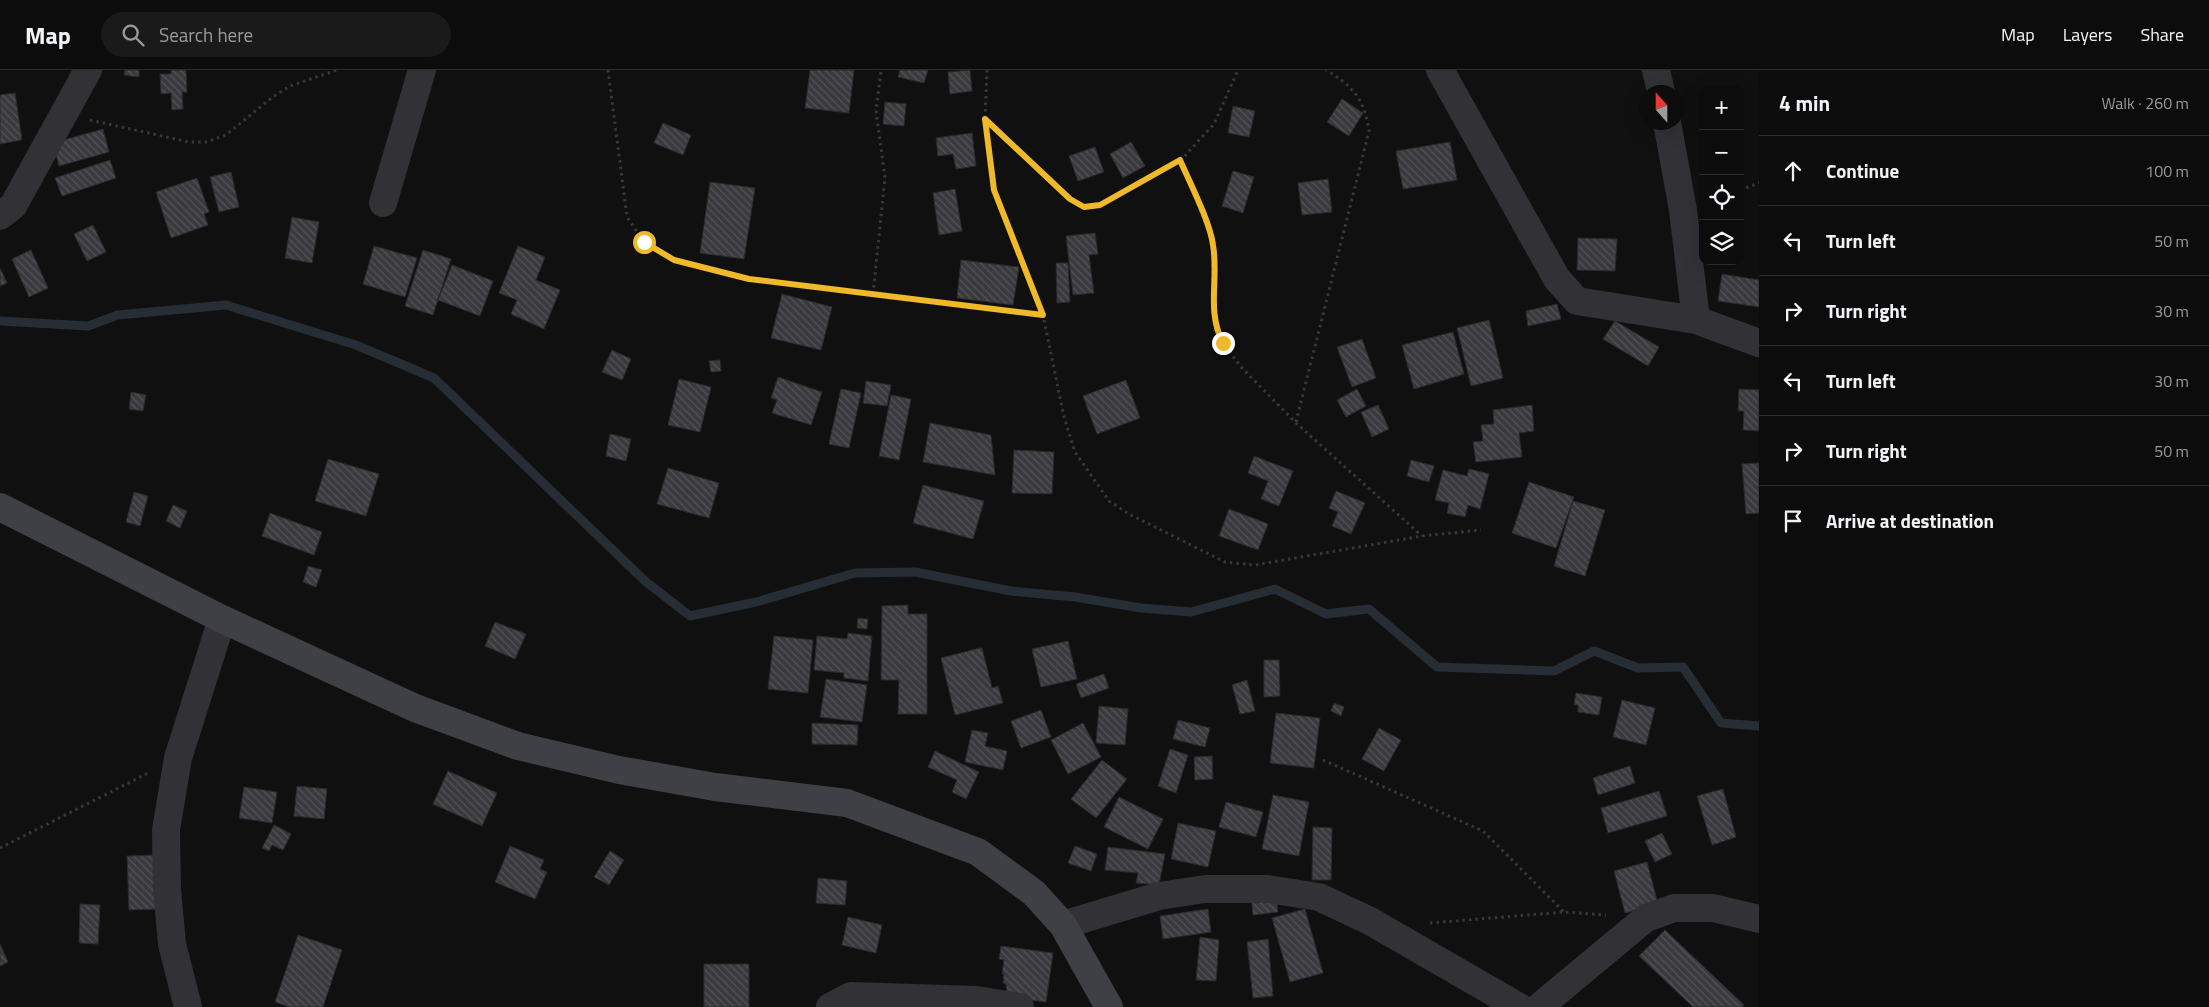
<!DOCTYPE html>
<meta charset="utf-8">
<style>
body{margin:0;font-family:"Titillium Web",sans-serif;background:#1a1a1b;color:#f1f3f6}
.controls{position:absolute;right:15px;top:15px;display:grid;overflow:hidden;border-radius:10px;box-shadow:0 5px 20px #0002}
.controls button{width:45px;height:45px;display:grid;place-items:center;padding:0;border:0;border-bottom:1px solid #2c2c2e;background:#0c0c0d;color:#f1f3f6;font:25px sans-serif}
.compass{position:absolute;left:1639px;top:15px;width:45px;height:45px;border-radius:50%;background:#0c0c0d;box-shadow:0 5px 20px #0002;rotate:339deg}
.stop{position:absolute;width:15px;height:15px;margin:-11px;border:4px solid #f0b929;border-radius:50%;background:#fff}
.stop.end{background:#f0b929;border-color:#fff;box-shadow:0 1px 5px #0008}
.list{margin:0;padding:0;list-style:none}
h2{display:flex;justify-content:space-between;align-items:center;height:65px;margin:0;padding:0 20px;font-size:21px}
h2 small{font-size:16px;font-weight:400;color:#9a9b9d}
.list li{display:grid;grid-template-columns:32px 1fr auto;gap:15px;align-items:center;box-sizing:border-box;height:70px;padding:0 20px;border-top:1px solid #2c2c2e}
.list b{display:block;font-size:19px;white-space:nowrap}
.list em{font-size:16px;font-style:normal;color:#9a9b9d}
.icon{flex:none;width:28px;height:28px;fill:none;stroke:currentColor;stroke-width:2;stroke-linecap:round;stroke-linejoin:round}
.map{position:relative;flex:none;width:1759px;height:937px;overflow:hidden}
header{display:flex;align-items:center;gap:30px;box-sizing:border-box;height:70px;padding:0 25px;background:#0c0c0d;border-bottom:1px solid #2c2c2e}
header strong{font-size:24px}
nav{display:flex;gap:28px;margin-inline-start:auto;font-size:18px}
.search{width:350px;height:45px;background:#1a1a1b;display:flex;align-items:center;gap:12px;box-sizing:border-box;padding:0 18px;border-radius:28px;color:#9a9b9d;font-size:19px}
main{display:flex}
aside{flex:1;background:#0c0c0d}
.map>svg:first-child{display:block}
</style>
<header>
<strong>Map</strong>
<div class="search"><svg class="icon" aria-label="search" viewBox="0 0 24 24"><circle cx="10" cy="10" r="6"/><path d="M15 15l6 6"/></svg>Search here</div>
<nav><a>Map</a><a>Layers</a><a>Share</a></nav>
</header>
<main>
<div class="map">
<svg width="1759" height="937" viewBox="0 0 1759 937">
<defs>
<pattern id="building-back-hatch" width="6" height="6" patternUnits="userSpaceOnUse" patternTransform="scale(1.25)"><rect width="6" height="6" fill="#3a3a3e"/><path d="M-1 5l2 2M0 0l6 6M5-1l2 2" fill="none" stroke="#535458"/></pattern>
</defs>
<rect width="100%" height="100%" fill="#101011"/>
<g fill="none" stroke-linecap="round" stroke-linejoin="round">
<!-- stream -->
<path stroke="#262d34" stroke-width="9" d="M0,251L88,256L118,245L226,235L356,275L434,308L645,511L690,546L756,532L855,503L915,502L1011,521L1075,527L1141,538L1191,542L1275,519L1326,544L1369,539L1437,597L1554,601L1594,581L1638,598L1683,597L1721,653L1759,656"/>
</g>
<!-- building -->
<path fill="url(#building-back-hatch)" stroke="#2a2a2d" d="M125,0H139V7L124,5Z
M171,0H186L187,22H182L183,39L172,40L171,23L161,24L160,4H171Z
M810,0H854L849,43L805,38Z
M900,0H928L924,13L898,7Z
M970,0L972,21L950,24L948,2Z
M15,23L22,70L0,74V25Z
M1342,29L1363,43L1349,66L1327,52Z
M885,32L906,34L904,56L883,54Z
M1233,36L1255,41L1249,67L1228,63Z
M663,53L691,65L683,85L654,73Z
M103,59L109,82L59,96L53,73Z
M972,63L976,96L956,99L953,84L938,86L936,68Z
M1131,72L1145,96L1123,108L1110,84Z
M1450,72L1457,110L1403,119L1396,81Z
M1095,77L1104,102L1078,111L1069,86Z
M110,90L116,108L62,126L55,108Z
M1233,101L1254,107L1243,143L1222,136Z
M231,102L239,137L219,142L210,107Z
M197,108L209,142L204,144L208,155L171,168L156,122Z
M1328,109L1332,142L1302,145L1298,113Z
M710,112L755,118L744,189L700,183Z
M955,119L962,161L939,165L933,123Z
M292,147L319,152L312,193L285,188Z
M93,155L106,182L87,191L74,164Z
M1095,163L1098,184L1089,185L1094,223L1073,225L1066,166Z
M1578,168L1617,169L1615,201L1577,200Z
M374,176L417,188L405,227L363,214Z
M518,176L545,187L536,210L560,220L544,259L511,244L517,230L499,223Z
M31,180L48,218L29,227L12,189Z
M423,180L451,189L433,245L405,236Z
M961,190L1019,197L1013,235L957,228Z
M1056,193H1068L1070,232L1057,233Z
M452,195L493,211L480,246L438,230Z
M0,198L7,213L0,216Z
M1722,204L1759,210V237L1718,231Z
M782,224L832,237L821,280L771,268Z
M1557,234L1561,249L1528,256L1526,241Z
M1489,250L1503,308L1471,316L1457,258Z
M1615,251L1659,277L1648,296L1603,269Z
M1453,262L1464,304L1414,319L1402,275Z
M1362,269L1376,308L1352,317L1337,277Z
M612,280L631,289L622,310L602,302Z
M720,290L721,301L711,302L709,291Z
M778,307L822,322L811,355L772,343L777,330L771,328Z
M679,309L711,317L700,362L668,355Z
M1126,310L1140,348L1097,364L1083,326Z
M866,311L891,315L887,336L863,333Z
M841,319L861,323L849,378L829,374Z
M1357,319L1366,336L1346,347L1337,330Z
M1739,319L1759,320V361L1743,360L1744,341H1738Z
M131,322L146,325L143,341L129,339Z
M891,325L911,329L899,390L879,386Z
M1378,335L1389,359L1372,367L1361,342Z
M1532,335L1534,361L1519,363L1522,387L1476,392L1473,372L1483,371L1481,355L1494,354L1493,340Z
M930,353L991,365L995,405L923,392Z
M610,364L631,369L626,391L606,386Z
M1014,380L1054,382L1052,424L1012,423Z
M1254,386L1293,401L1279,436L1261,429L1268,411L1248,403Z
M328,389L379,404L366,446L315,431Z
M1411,390L1434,396L1429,412L1407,406Z
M1759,393V443L1746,444L1742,394Z
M668,398L719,413L709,448L657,434Z
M1469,399L1489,404L1480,439L1468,435L1465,447L1447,443L1449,433L1435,430L1443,400L1467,406Z
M1529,412L1574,427L1556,478L1512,463Z
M923,415L984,431L973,469L913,453Z
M1336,421L1365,433L1351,464L1332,456L1338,442L1329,438Z
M134,422L148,426L140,456L126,452Z
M1573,431L1605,440L1585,506L1554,496Z
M173,435L187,441L180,458L166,451Z
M1229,439L1268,454L1258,480L1219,466Z
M270,443L322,462L314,485L262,466Z
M308,496L322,500L316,517L303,512Z
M908,535V544H927V644H898L899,610H881L882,536Z
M858,548L868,549L867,559L857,558Z
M495,552L526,564L515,589L485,576Z
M848,563L872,566L868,611L844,608V603L814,600L817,566L847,569Z
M774,566L813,570L808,623L768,619Z
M1068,571L1077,609L1041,617L1032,579Z
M980,578H982L992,618L998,616L1003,633L955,645L941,588Z
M1264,590H1279L1280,626L1264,627Z
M1104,604L1109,618L1081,628L1076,614Z
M826,609L867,615L862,652L820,647Z
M1247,610L1255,641L1240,644L1232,615Z
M1576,623L1602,627L1599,645L1578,642V635H1574Z
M1622,630L1655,638L1646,675L1613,667Z
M1334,633L1344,637L1341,646L1331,641Z
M1099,636L1128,639L1125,675L1096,673Z
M1041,640L1051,667L1021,678L1011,651Z
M1276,643L1320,648L1314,698L1270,693Z
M1178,650L1210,658L1205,677L1173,669Z
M812,653L858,655L857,675L812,674Z
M1083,653L1101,687L1068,704L1051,670Z
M1379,658L1401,670L1384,701L1362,689Z
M972,660L988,663L985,676L1007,681L1003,700L965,692Z
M1170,679L1188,685L1176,723L1158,716Z
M935,681L979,702L966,729L952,722L957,710L928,697Z
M1212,686L1213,709L1195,710L1194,687Z
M1102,690L1127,709L1096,748L1071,729Z
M1630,696L1635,713L1598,725L1593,708Z
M448,701L497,723L482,756L433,734Z
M297,716L327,719L324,749L294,746Z
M244,717L277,722L272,753L239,748Z
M1723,719L1736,767L1712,775L1697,726Z
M1659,721L1667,746L1608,763L1601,738Z
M1273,725L1309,732L1299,786L1262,779Z
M1119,727L1163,749L1148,779L1104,757Z
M1226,732L1263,742L1256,767L1219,757Z
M1178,753L1216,761L1208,797L1171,789Z
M274,755L291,764L283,780L272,775L269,781L262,778Z
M1313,757L1332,758L1331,810H1312Z
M1662,763L1672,784L1655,792L1645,771Z
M510,776L544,790L540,799L547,802L535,829L495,812Z
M1075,776L1097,784L1091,801L1068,793Z
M1108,777L1165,784L1159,815L1136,813L1138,803L1105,800Z
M610,781L624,790L609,815L594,807Z
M156,785L158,839L129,840L127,786Z
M1647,792L1658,834L1625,843L1614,801Z
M818,808L847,811L845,835L816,833Z
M1275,821L1278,842L1253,845L1251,824Z
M80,834L100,835L98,874L79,873Z
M1208,839L1211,862L1163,869L1160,846Z
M1305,839L1323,903L1290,912L1272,848Z
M848,847L882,855L876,883L842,875Z
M1665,860L1744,935L1742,937H1693L1639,886Z
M298,865L342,880L323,937H289L275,932Z
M1200,867L1219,870L1216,911L1196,910Z
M1268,869L1273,926L1253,928L1247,872Z
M0,874L8,892L0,896Z
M1001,876L1053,883L1046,932L1007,927L1006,914L1003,913L1004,904H1002L1004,890L999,889Z
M704,894H749V937H704Z"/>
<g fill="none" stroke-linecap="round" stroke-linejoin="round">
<!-- path -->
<path stroke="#37383d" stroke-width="3" stroke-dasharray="2.5 4" stroke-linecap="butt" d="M608,0L627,147L644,172L674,190L749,209L1043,245
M987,0L985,49L994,120L1043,245L1064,347L1075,382L1109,431L1129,444L1225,492L1255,495L1422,466L1481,460
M985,49L1070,129L1084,137L1100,135L1181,90L1214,54L1238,0
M90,50L189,72H206L226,65L274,26L290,16L337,0
M1181,90L1213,173V240L1215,258L1223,273L1241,297L1296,353L1422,466
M1740,120L1759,113
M873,224L885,108L876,41L881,0
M1296,352L1369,61C1365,30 1353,16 1326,0
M1323,690L1483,761L1564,842
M0,778L148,703
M1430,853L1564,842L1606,845"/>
<!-- street -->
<path stroke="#313136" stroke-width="28" d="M1440,0L1557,209L1577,231L1696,250L1759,273
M1656,0L1661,22
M1667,52L1683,140L1696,250
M383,133L422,0
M0,146L13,136L88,0
M1063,855L1159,826L1205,819H1268L1319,827L1370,851L1519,937
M188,937L172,874L167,819L166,760L178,688L222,549
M830,937L851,926L976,930L1020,937
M1539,937L1646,848L1674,838H1713L1759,849"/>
<!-- secondary -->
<path stroke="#3f4046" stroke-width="28" d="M0,437L222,549L415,638L518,676L619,700L715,717L847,733L978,782L1034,823L1063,855L1109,937"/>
</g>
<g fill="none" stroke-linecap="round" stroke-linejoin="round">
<!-- route -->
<path stroke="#f0b929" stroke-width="6" d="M644,172L674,190L749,209L1043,245L994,120L985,49L1070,129L1084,137L1100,135L1180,90C1190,113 1210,152 1213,175C1219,210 1206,240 1223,273"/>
</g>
</svg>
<div class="controls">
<button>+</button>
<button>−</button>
<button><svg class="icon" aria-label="locate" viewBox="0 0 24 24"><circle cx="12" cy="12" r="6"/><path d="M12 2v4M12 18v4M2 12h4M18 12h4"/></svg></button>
<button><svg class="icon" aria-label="layers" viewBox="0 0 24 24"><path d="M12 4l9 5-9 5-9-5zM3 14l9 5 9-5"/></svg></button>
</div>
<svg class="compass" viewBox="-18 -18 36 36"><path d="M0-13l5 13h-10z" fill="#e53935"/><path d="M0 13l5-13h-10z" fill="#9a9b9d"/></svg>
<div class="stop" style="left:644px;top:172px"></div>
<div class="stop end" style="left:1223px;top:273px"></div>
</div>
<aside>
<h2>4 min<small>Walk · 260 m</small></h2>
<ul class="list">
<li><svg class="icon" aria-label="ahead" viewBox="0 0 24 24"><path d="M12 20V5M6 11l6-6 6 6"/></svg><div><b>Continue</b></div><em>100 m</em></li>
<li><svg class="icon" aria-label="left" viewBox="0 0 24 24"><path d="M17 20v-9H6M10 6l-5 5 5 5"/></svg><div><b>Turn left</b></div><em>50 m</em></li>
<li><svg class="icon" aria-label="right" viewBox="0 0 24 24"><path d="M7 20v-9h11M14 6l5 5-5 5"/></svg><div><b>Turn right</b></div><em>30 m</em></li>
<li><svg class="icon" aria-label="left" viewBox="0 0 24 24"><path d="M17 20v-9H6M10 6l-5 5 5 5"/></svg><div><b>Turn left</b></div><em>30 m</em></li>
<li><svg class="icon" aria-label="right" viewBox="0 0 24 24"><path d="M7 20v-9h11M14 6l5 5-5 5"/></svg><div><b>Turn right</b></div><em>50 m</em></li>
<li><svg class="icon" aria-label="arrive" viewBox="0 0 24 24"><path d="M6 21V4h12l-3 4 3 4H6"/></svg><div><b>Arrive at destination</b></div></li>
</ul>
</aside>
</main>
